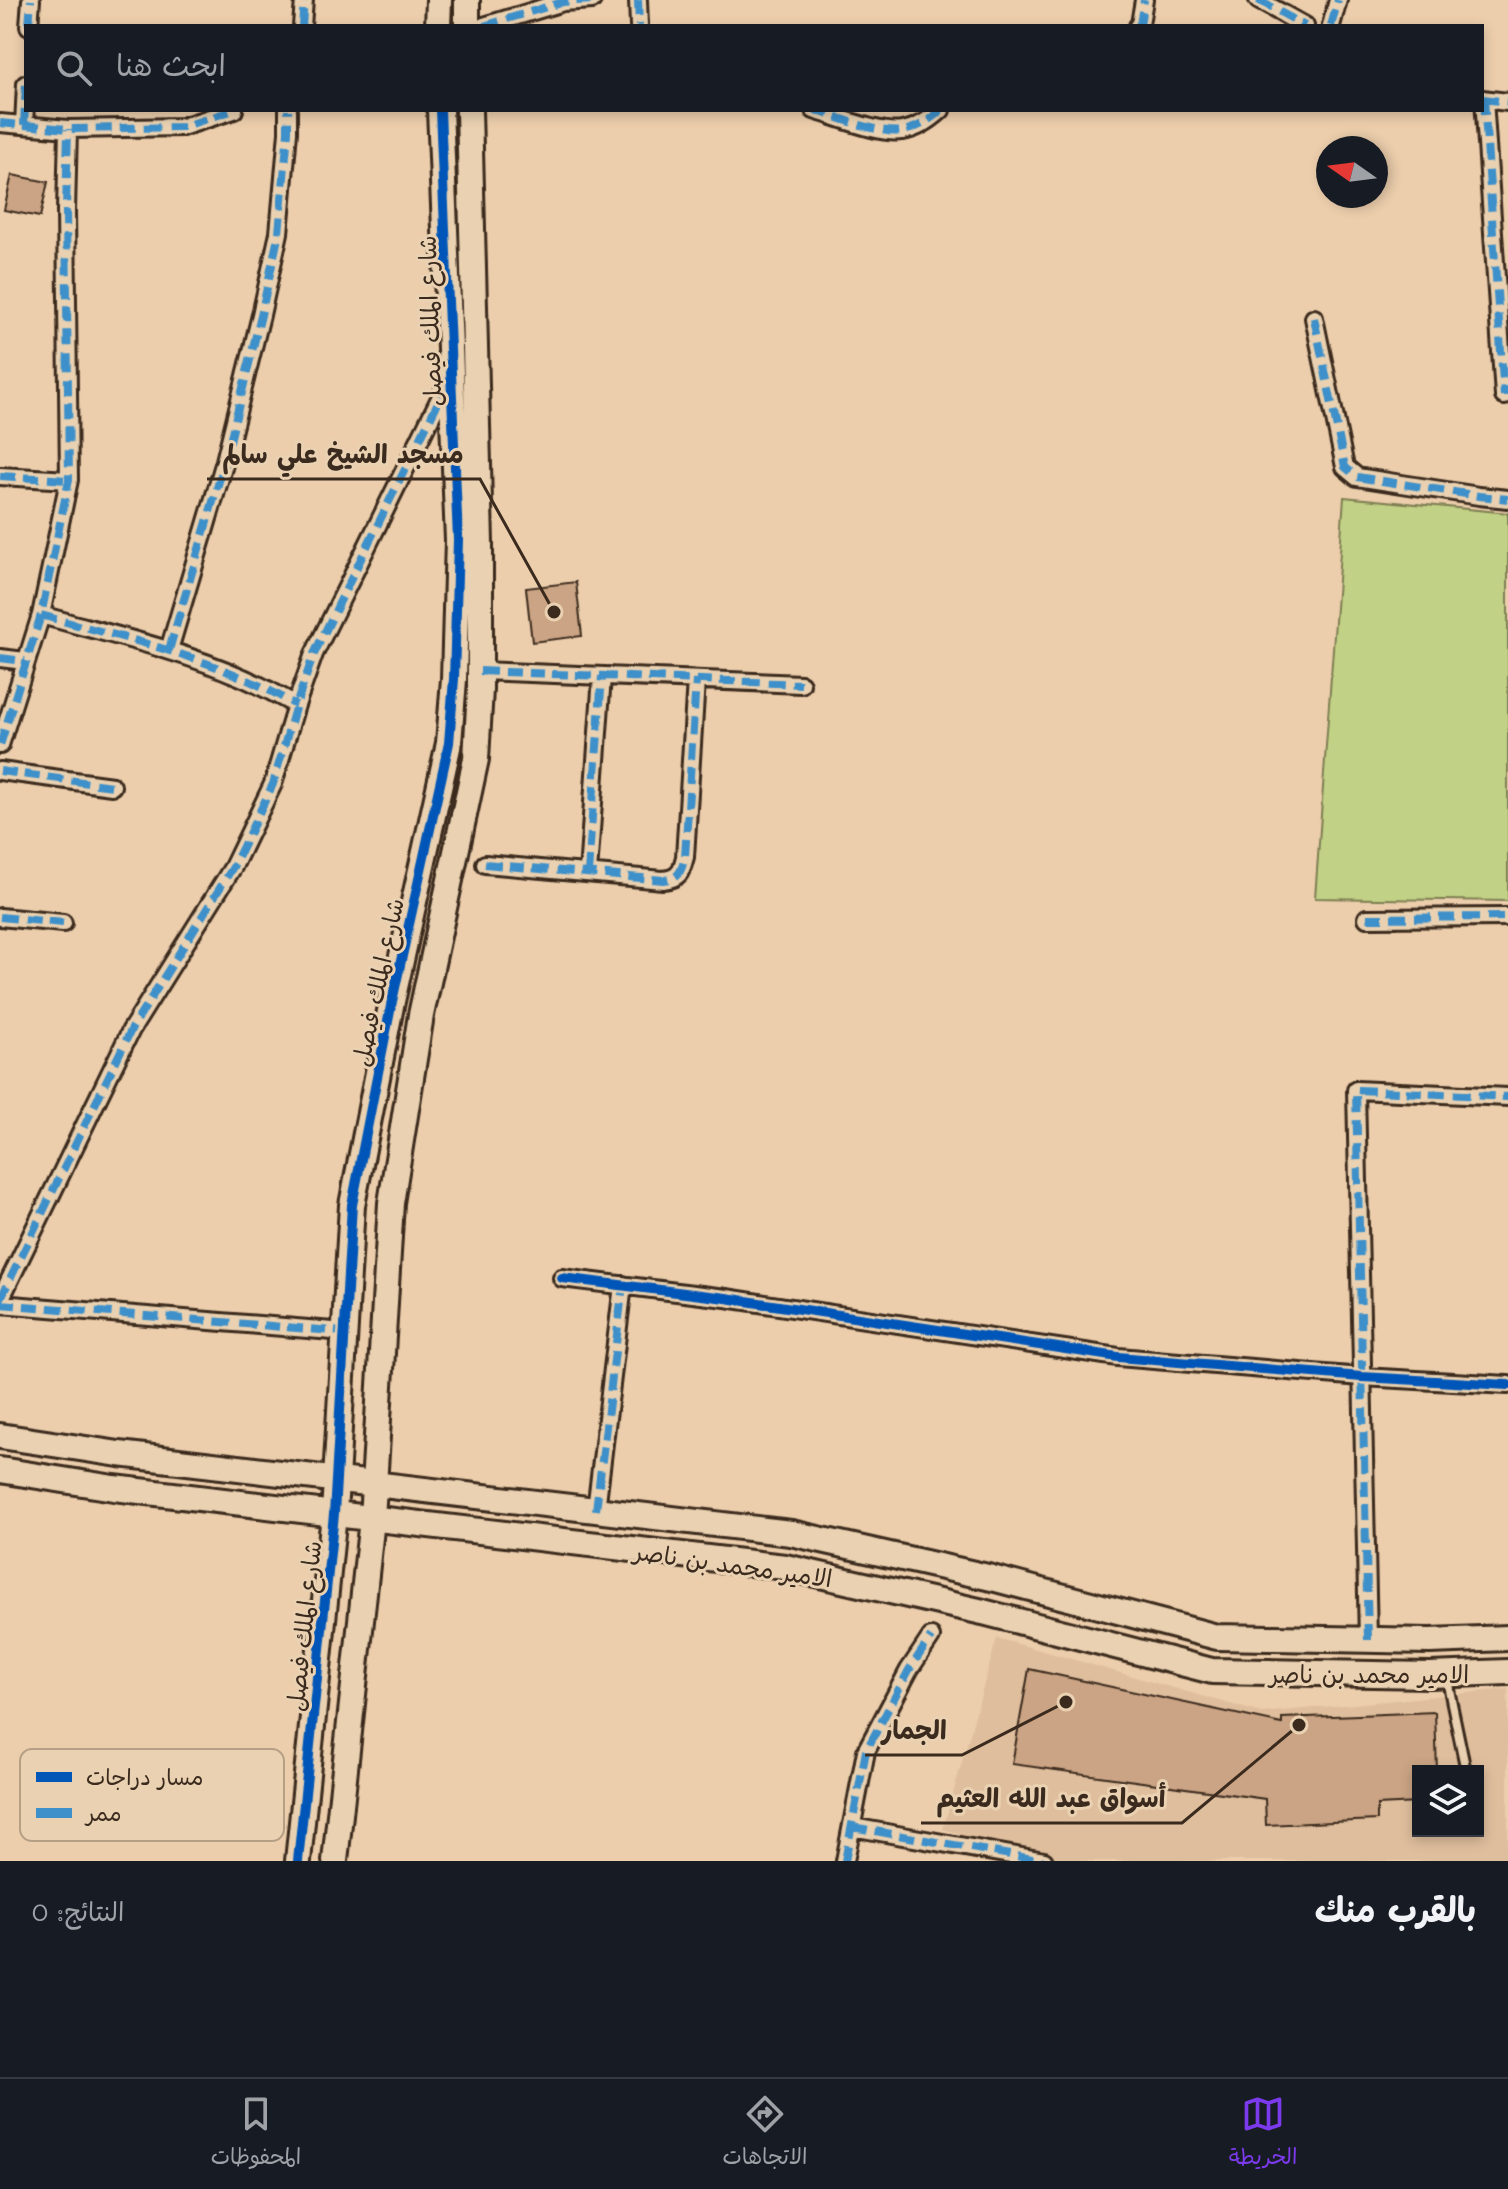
<!DOCTYPE html>
<html lang="ar">
<meta charset="utf-8">
<style>
body{margin:0;font-family:Mali,"Playpen Sans Arabic",sans-serif;background:#20242c;color:#f1f3f6;direction:rtl}
.controls{position:absolute;right:24px;bottom:24px;display:grid;overflow:hidden;border-radius:0px;box-shadow:0 4px 12px #0003}
.controls button{width:72px;height:72px;display:grid;place-items:center;padding:0;border:0;border-bottom:2px solid #363941;background:#171b24;color:#f1f3f6;font:40px sans-serif}
.compass{position:absolute;left:1316px;top:136px;width:72px;height:72px;border-radius:50%;background:#171b24;box-shadow:0 4px 12px #0003;rotate:284deg}
.list{margin:0;padding:0;list-style:none}
h2{display:flex;justify-content:space-between;align-items:center;height:104px;margin:0;padding:0 32px;font-size:34px}
h2 small{font-size:26px;font-weight:400;color:#9ea1a6}
.icon{flex:none;width:44px;height:44px;fill:none;stroke:currentColor;stroke-width:2;stroke-linecap:round;stroke-linejoin:round}
.map{position:relative;flex:none;width:1508px;height:1861px;overflow:hidden;direction:ltr}
.search{position:absolute;background:#171b24;box-shadow:0 4px 12px #0003;left:24px;right:24px;top:24px;height:88px;display:flex;align-items:center;gap:20px;box-sizing:border-box;padding:0 28px;border-radius:0px;color:#9ea1a6;font-size:30px}
.sheet{height:216px;background:#171b24}
nav{display:flex;justify-content:space-around;align-items:center;box-sizing:border-box;height:112px;border-top:2px solid #363941;background:#171b24;font-size:22px;color:#9ea1a6}
nav a{display:grid;justify-items:center;gap:4px}
nav .on{color:#7c3aed}
.map>svg:first-child{display:block}
</style>
<div class="map">
<svg width="1508" height="1861" viewBox="0 0 1508 1861">
<rect width="100%" height="100%" fill="#ecceac"/>
<filter id="ink" filterUnits="userSpaceOnUse"><feTurbulence type="fractalNoise" baseFrequency=".0125" numOctaves="2"/><feDisplacementMap in="SourceGraphic" scale="16" xChannelSelector="R" yChannelSelector="G"/><feConvolveMatrix kernelMatrix="1 2 1 2 8 2 1 2 1" color-interpolation-filters="sRGB"/></filter>
<g filter="url(#ink)">
<!-- built -->
<path fill="#dfbe9d" fill-rule="evenodd" d="M997,1638L1262,1713L1508,1689V1861H1055L943,1829ZM1418,1771H1478V1831H1418Z"/>
<!-- green -->
<path fill="#c1d185" stroke="#7e7e52" stroke-width="2" d="M1344,497L1508,513V901L1315,898Z"/>
<!-- building -->
<path fill="#caa484" stroke="#3b2a1e" stroke-width="2" d="M12,175L48,182L40,217L4,210Z
M576,582L582,636L532,642L526,588Z
M1029,1669L1282,1724V1718L1435,1712L1437,1771H1418V1803L1377,1805V1820L1266,1825L1265,1799L1012,1764Z"/>
<g fill="none" stroke-linecap="round" stroke-linejoin="round">
<defs>
<path id="lane" d="M1446,1675L1466,1771"/>
<path id="street" d="M638,0L639,26
M1258,0L1305,26
M29,26L31,0
M302,26L304,0
M484,26L563,2L592,0
M1138,26L1140,24L1144,0
M1331,26L1338,0
M1482,99L1508,102
M1484,99L1504,396
M814,110C835,116 881,135 902,131C917,129 930,120 941,110
M0,123L68,129L182,127L234,110
M24,125L26,84
M1314,318L1345,467L1357,477L1479,496L1508,499
M0,476L69,480
M41,615C108,634 177,649 241,677C260,685 278,695 296,705
M169,650L225,461L261,315L279,233L288,132V110
M0,658L25,661
M480,671L801,684
M0,745L41,615L69,480L66,211L68,129
M0,771L112,786
M485,864L663,880C680,878 681,872 685,857L696,680
M588,873L602,676
M0,917L63,923
M1367,918L1508,917
M562,1278L726,1298L1118,1357L1362,1377L1508,1385
M0,1300L131,1030L233,867L273,784L296,705L314,654L449,380
M0,1304L345,1332
M596,1510L623,1285
M1368,1640L1356,1090L1508,1097
M852,1827L1044,1861
M845,1861L866,1751L909,1670L931,1637"/>
<path id="secondary" d="M467,0V26
M438,26L439,0
M0,1436L119,1454L791,1533L992,1578L1217,1637L1430,1641L1508,1638
M0,1470L114,1488L785,1567L983,1612L1212,1671L1430,1675L1508,1672
M298,1861L334,1514L352,1205L391,1006L449,743L454,679L458,540L440,110
M335,1861L372,1519L391,1203L421,1015L476,759L480,689V543L469,110"/>
</defs>
<!-- lane casing -->
<use href="#lane" stroke="#3b2a1e" stroke-width="14"/>
<!-- street casing -->
<use href="#street" stroke="#3b2a1e" stroke-width="22"/>
<!-- secondary casing -->
<use href="#secondary" stroke="#3b2a1e" stroke-width="30"/>
<!-- lane -->
<use href="#lane" stroke="#e9d1b1" stroke-width="8"/>
<!-- street -->
<use href="#street" stroke="#e9d1b1" stroke-width="16"/>
<!-- secondary -->
<use href="#secondary" stroke="#e9d1b1" stroke-width="24"/>
<!-- quiet -->
<path stroke="#3e90ca" stroke-width="8" stroke-dasharray="16 8" stroke-linecap="butt" d="M638,0L639,26
M1258,0L1305,26
M29,26L31,0
M302,26L304,0
M484,26L563,2L592,0
M1138,26L1140,24L1144,0
M1331,26L1338,0
M1482,99L1508,102
M1484,99L1504,396
M814,110C835,116 881,135 902,131C917,129 930,120 941,110
M0,123L68,129L182,127L234,110
M24,125L26,84
M1314,318L1345,467L1357,477L1479,496L1508,499
M0,476L69,480
M41,615C108,634 177,649 241,677C260,685 278,695 296,705
M169,650L225,461L261,315L279,233L288,132V110
M0,658L25,661
M480,671L801,684
M0,745L41,615L69,480L66,211L68,129
M0,771L112,786
M485,864L663,880C680,878 681,872 685,857L696,680
M588,873L602,676
M0,917L63,923
M1367,918L1508,917
M0,1300L131,1030L233,867L273,784L296,705L314,654L448,382
M0,1304L345,1332
M596,1510L623,1285
M1368,1640L1356,1090L1508,1097
M852,1827L1044,1861
M845,1861L866,1751L909,1670L931,1637"/>
<defs>
<path id="cycleway" d="M562,1278L726,1298L1118,1357L1362,1377L1508,1385
M298,1861L334,1514L352,1205L391,1006L449,743L454,679L458,540L440,110"/>
</defs>
<!-- cycleway casing -->
<use href="#cycleway" stroke="#e9d1b1" stroke-width="15"/>
<!-- cycleway -->
<use href="#cycleway" stroke="#0057b8" stroke-width="10"/>
</g>
</g>
<g text-anchor="middle" dominant-baseline="central" stroke-width="6" stroke-linejoin="round" paint-order="stroke">
<!-- street labels -->
<g font-size="24" fill="#3b2a1e" stroke="#e9d1b1">
<text transform="translate(429 321) rotate(-92)">شارع الملك فيصل</text>
<text transform="translate(377 982) rotate(-78)">شارع الملك فيصل</text>
<text transform="translate(733 1564) rotate(8)">الامير محمد بن ناصر</text>
<text transform="translate(303 1626) rotate(-84)">شارع الملك فيصل</text>
<text x="1369" y="1673">الامير محمد بن ناصر</text>
</g>
</g>
<!-- legend -->
<rect x="20" y="1749" width="264" height="92" rx="12" fill="#e9d1b1" stroke="#b59f85" stroke-width="2"/>
<rect x="36" y="1772" width="36" height="10" fill="#0057b8"/>
<rect x="36" y="1808" width="36" height="10" fill="#3e90ca"/>
<g font-size="22" fill="#3b2a1e">
<text x="86" y="1785">مسار دراجات</text>
<text x="86" y="1821">ممر</text>
</g>
<!-- callouts -->
<path fill="none" stroke="#3b2a1e" stroke-width="3" d="M554 612L480 479H207M1066 1702L962 1755H865M1299 1725L1182 1823H921"/>
<g fill="#3b2a1e" stroke="#e9d1b1" stroke-width="3">
<circle cx="554" cy="612" r="8"/>
<circle cx="1066" cy="1702" r="8"/>
<circle cx="1299" cy="1725" r="8"/>
</g>
<g font-size="26" text-anchor="middle" font-weight="bold" fill="#3b2a1e" stroke="#e9d1b1" stroke-width="6" stroke-linejoin="round" paint-order="stroke">
<text x="343" y="463">مسجد الشيخ علي سالم</text>
<text x="914" y="1739">الجمار</text>
<text x="1051" y="1807">أسواق عبد الله العثيم</text>
</g>
</svg>
<div class="controls">
<button><svg class="icon" aria-label="layers" viewBox="0 0 24 24"><path d="M12 4l9 5-9 5-9-5zM3 14l9 5 9-5"/></svg></button>
</div>
<svg class="compass" viewBox="-18 -18 36 36"><path d="M0-13l5 13h-10z" fill="#e53935"/><path d="M0 13l5-13h-10z" fill="#9ea1a6"/></svg>
<div class="search"><svg class="icon" aria-label="search" viewBox="0 0 24 24"><circle cx="10" cy="10" r="6"/><path d="M15 15l6 6"/></svg>ابحث هنا</div>
</div>
<section class="sheet">
<h2>بالقرب منك<small>النتائج: 0</small></h2>
<ul class="list">
</ul>
</section>
<nav>
<a class="on"><svg class="icon" aria-label="map" viewBox="0 0 24 24"><path d="M3 6l6-2 6 2 6-2v14l-6 2-6-2-6 2zM9 4v14M15 6v14"/></svg>الخريطة</a>
<a><svg class="icon" aria-label="directions" viewBox="0 0 24 24"><path d="M12 3l9 9-9 9-9-9zM9 14v-3h6M13 9l2 2-2 2"/></svg>الاتجاهات</a>
<a><svg class="icon" aria-label="saved" viewBox="0 0 24 24"><path d="M7 4h10v16l-5-4-5 4z"/></svg>المحفوظات</a>
</nav>
